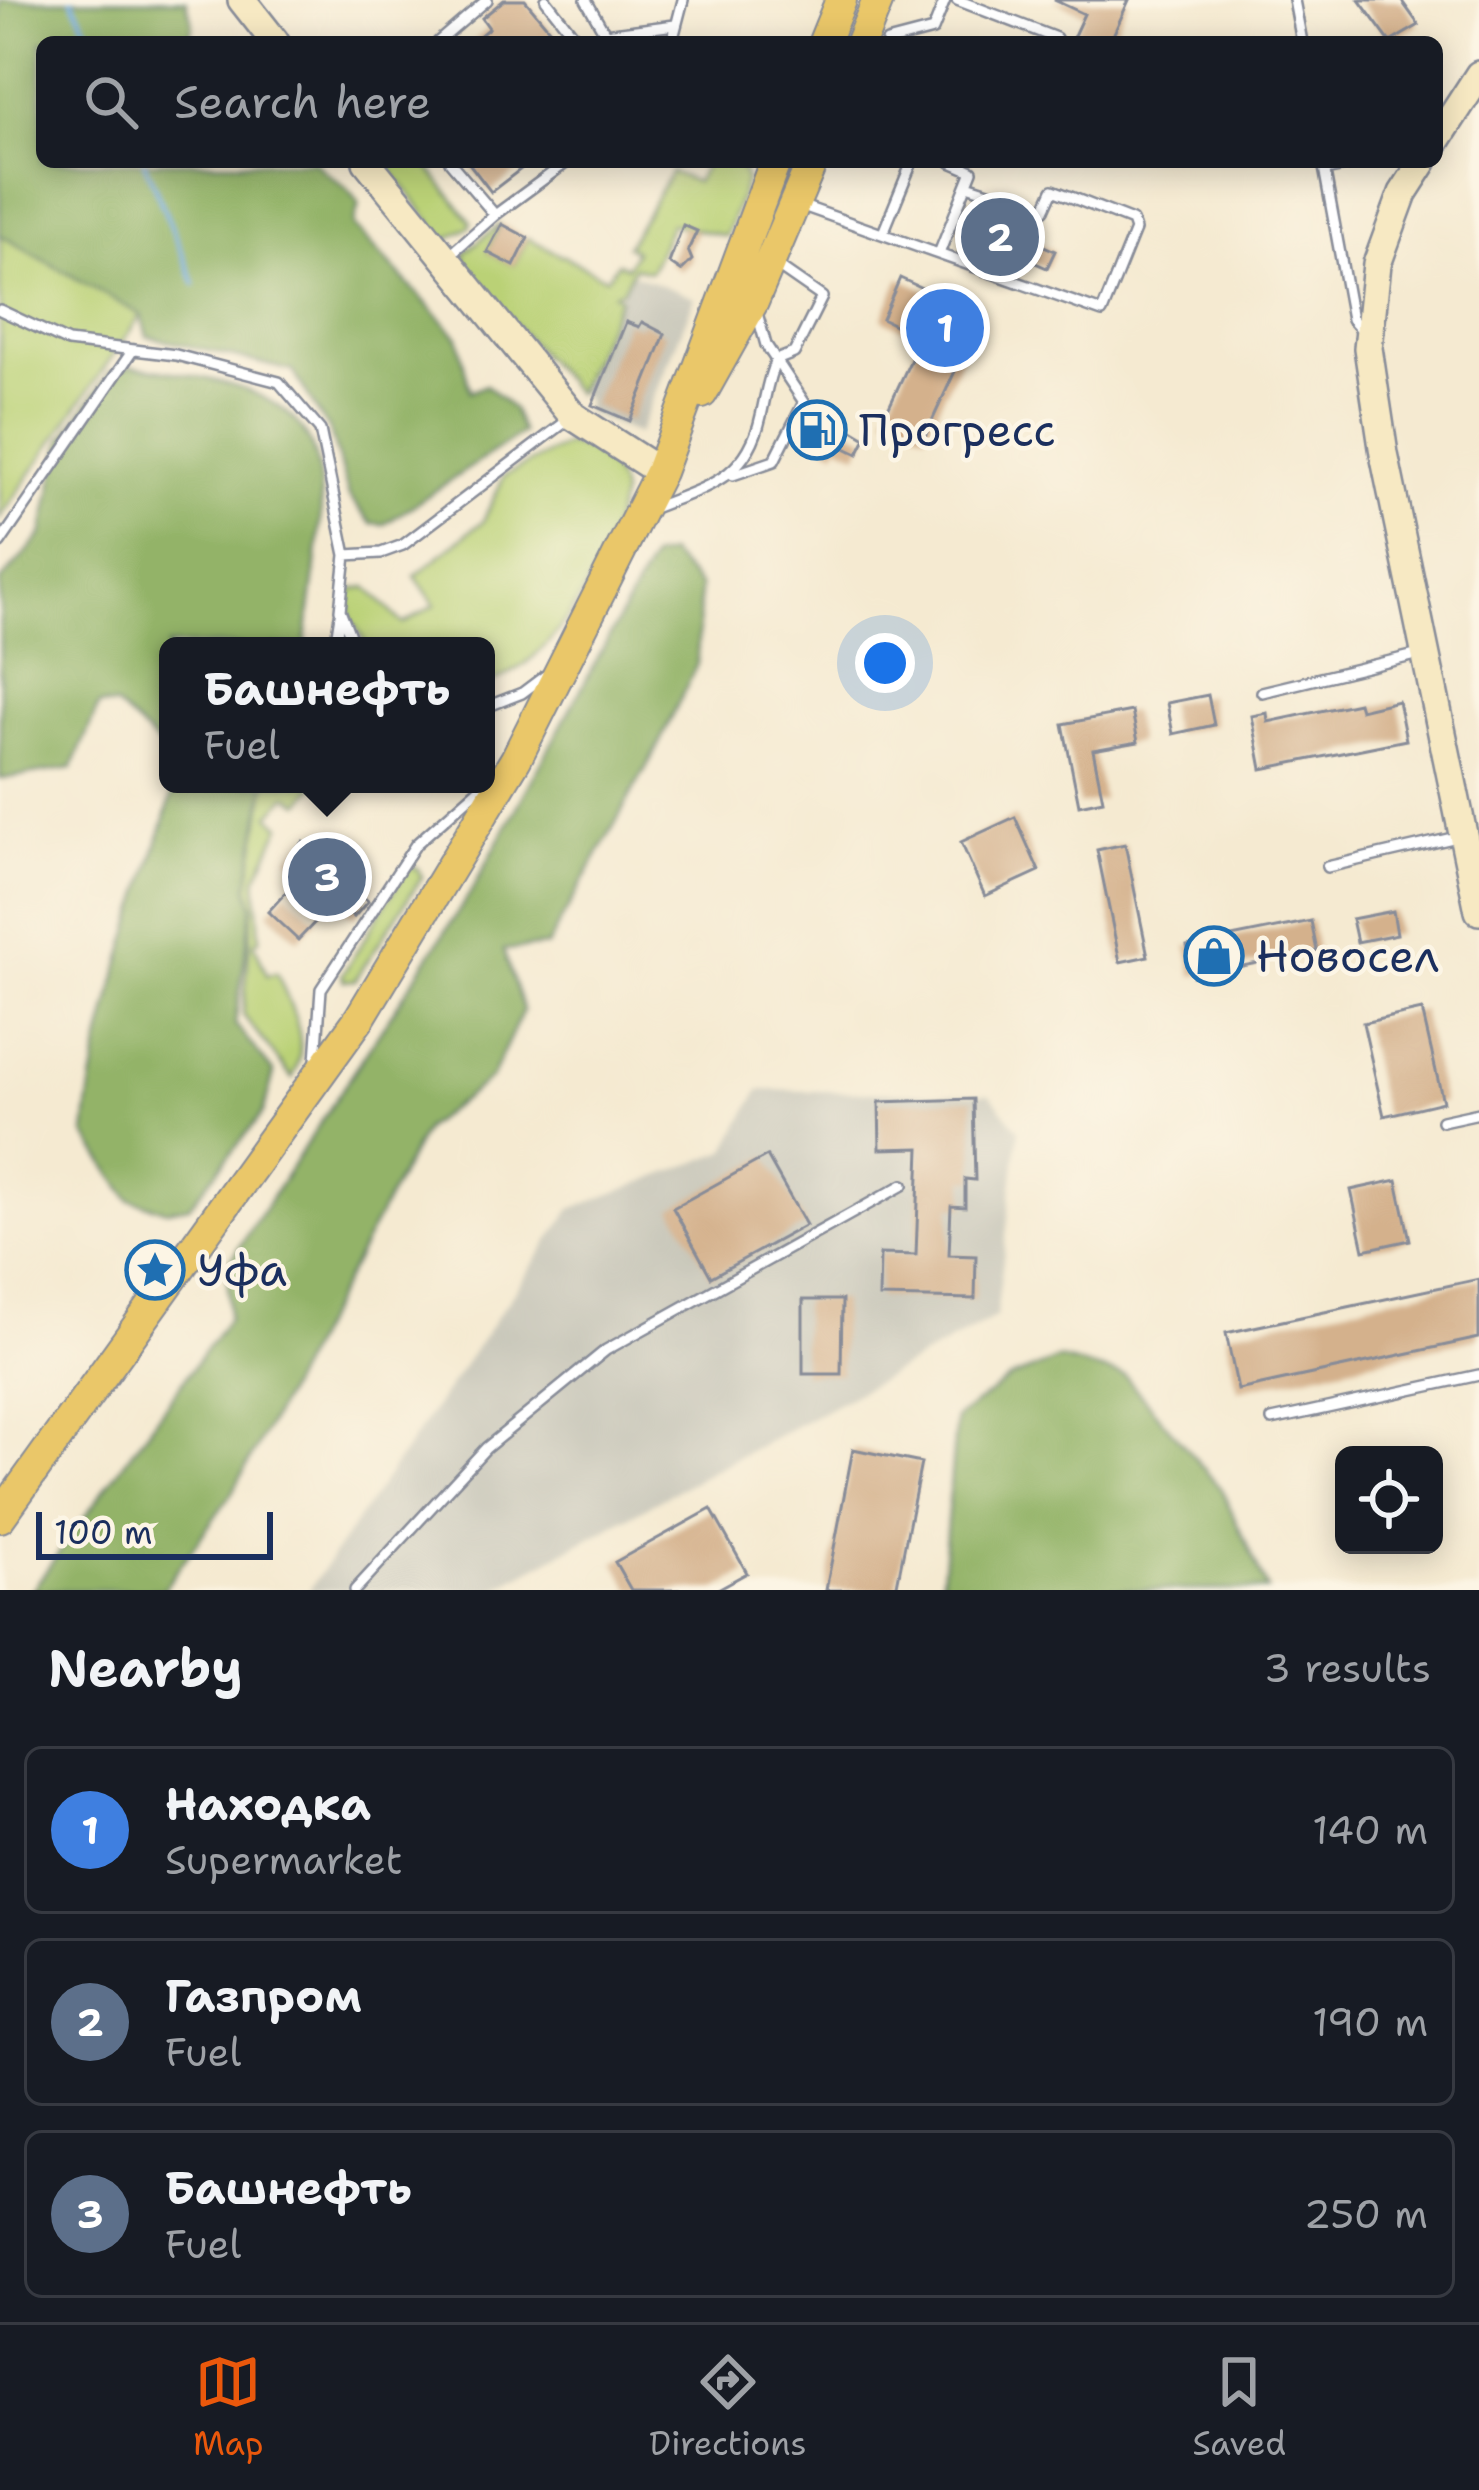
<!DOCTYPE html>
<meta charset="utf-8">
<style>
body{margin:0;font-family:"Shantell Sans",sans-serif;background:#242831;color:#f1f3f6}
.controls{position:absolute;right:36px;bottom:36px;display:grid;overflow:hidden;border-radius:18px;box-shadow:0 6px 30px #0003}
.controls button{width:108px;height:108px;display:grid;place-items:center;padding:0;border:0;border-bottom:3px solid #363941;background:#171b24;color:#f1f3f6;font:60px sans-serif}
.scale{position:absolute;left:36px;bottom:30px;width:237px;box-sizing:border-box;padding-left:12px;border:6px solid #1b2f5e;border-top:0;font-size:33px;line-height:42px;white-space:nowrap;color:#1b2f5e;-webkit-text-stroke:9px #fcf5e5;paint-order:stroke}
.you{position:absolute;left:885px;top:663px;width:42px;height:42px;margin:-30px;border:9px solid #fff;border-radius:50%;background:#1a73e8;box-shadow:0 0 0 18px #1a73e833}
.badge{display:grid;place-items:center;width:78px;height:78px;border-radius:50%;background:#ea580c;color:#fff;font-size:39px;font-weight:700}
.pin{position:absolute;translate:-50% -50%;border:6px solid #fff;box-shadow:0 3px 12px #0006}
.popup{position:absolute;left:159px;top:637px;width:336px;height:156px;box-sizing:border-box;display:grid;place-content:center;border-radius:18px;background:#171b24;filter:drop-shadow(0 3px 9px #0005);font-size:39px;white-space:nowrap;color:#9ea1a6}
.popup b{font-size:45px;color:#f1f3f6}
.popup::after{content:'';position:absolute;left:50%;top:100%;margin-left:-24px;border:24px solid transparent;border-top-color:#171b24}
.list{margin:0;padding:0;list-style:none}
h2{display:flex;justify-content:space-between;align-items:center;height:156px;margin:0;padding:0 48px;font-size:51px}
h2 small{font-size:39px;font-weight:400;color:#9ea1a6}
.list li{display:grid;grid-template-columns:78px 1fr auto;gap:36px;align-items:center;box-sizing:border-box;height:168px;margin:0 24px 24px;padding:0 24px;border:3px solid #363941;border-radius:18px}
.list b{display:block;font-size:45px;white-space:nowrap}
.list p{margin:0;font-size:39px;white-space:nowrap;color:#9ea1a6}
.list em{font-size:39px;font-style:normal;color:#9ea1a6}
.icon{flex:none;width:66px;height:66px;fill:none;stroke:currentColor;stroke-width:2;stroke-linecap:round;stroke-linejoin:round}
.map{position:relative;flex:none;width:1479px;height:1590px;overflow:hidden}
.search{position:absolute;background:#171b24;box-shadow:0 6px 30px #0003;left:36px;right:36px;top:36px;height:132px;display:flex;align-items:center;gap:30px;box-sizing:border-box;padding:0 42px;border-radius:18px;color:#9ea1a6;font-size:45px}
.sheet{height:732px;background:#171b24}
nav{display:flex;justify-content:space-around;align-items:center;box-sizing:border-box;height:168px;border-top:3px solid #363941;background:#171b24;font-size:33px;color:#9ea1a6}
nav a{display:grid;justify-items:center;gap:6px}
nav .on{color:#ea580c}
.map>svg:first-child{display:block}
</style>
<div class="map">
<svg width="1479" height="1590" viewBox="0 0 1479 1590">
<rect width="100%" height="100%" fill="#fcf5e5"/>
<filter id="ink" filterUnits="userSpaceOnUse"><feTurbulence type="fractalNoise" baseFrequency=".00833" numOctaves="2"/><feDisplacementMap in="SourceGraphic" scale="24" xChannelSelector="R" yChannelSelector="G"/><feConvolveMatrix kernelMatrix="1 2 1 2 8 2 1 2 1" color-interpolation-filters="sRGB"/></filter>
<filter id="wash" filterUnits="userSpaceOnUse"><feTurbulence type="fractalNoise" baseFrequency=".004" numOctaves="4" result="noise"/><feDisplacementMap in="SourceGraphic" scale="48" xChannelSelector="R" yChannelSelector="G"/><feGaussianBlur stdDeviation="2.7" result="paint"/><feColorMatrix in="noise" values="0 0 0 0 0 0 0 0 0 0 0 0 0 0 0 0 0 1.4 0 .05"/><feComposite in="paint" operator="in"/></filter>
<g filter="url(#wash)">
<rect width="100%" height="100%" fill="#f5ead1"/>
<!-- industrial -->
<path fill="#c6c5b8" d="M631,273L695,298L638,434L584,412L587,401L578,391Z
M759,1090L990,1094L1019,1130L996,1317L493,1590H309L571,1209L726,1151Z"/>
<!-- green -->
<path fill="#bad176" stroke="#6a806a" stroke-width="3" d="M385,162H424L471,221L470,227L445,240Z
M707,162H739L746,181L726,236L671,224L650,271L634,267L623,289L614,293L620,297L576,393L465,269V252L500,224L488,252L514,265L528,238L606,278L618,263L627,267L635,251L627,246L671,172L696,182Z
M0,235L141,315L0,518Z
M567,444C594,448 616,467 622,494C605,563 559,662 486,684V646H367L351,618L349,596L354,589L367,587L403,624L435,605L415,576L483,521L504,476Z
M266,784H316L301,803L287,796L270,815L281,826L256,879L260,939L254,943L267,975L277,973C291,1008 312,1042 292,1078L243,1015L253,905L248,886Z
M408,867L417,868L422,877L355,980L344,981L342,975Z"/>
<!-- forest -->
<path fill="#93b367" stroke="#577162" stroke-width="3" d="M0,0H186L193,25L187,42H42V162H315C332,181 343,179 359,204L353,225L458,337L470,392L486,385L513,410L522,433L385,524L371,523L349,497L331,434L293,371L147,336L141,315L0,235Z
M130,366C351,391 332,455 305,646H168V754L116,706L99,705L72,768L0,779V582L42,535L62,440L110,372Z
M669,554L700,587L697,664L656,750L547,946L503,950L523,1010L491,1078L425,1128L234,1490L163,1590H32L228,1319V1264L471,892L652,558Z
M175,784H266L248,886L253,905L235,1024L274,1073L263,1113L189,1206L167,1210L130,1200L85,1134C96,1015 143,899 175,784Z
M1059,1359L1125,1376L1221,1489L1268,1590H941L956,1418L1011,1378Z"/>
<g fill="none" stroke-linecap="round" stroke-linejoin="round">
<!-- stream -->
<path stroke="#70aae0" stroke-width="4.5" d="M72,0L94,42
M144,162L195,284"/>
</g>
<g id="blocks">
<!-- building -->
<path fill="#d4b18c" d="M504,0H525L560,42H472L489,28L482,18Z
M1054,0H1129L1110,42H1071L1084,14Z
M1359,0H1401L1419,25L1390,42Z
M468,162H530L491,192Z
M966,211L1055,251L1047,268L958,229Z
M502,224L528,238L514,266L487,252Z
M683,225L697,231L688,250L692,260L681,271L669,263Z
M900,278L981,315L926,434L885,415L921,338L882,319Z
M626,322L639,327L642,322L665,334L630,421L592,405Z
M812,406L866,438L858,454L839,445L836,451L798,433Z
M1208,695L1214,725L1173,734L1167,703Z
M1398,701L1406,740L1262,769L1252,716L1267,713L1268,722L1358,703L1360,710Z
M1132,711L1138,742L1093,750L1103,800L1079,805L1063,724Z
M1015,817L1039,871L985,896L961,842Z
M303,842L368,901L354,917L288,858Z
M1125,844L1148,956L1120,962L1097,850Z
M286,892L317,920L298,940L268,912Z
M1393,911L1397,934L1357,942L1352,919Z
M1311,921L1317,951L1193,976L1187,946Z
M1422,1010L1443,1102L1384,1116L1363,1023Z
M973,1099L975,1180L965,1179V1207L951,1206L949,1255L976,1256L975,1299L879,1297L880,1254L916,1255L920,1148L880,1149L879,1102Z
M767,1156L806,1225L711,1277L673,1208Z
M1397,1180L1410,1240L1364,1250L1351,1190Z
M1479,1279V1338L1238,1390L1226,1333Z
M803,1300H842L841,1374H803Z
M853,1449L921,1463L896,1590H826Z
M711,1509L747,1573L716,1590H631L615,1562Z"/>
</g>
</g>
<g filter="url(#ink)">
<use href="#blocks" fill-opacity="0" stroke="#888c98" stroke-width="3"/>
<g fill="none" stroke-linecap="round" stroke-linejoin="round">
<defs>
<path id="lane" d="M546,0L579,42
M586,0L610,42
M957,0L1056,38
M1294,0L1302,42
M605,34L675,25
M438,42L487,0
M672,42L683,0
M887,42L933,30L945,0
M1323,162L1352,319L1362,330
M1325,170L1365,162
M800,205L1102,312L1135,230L1132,221L1053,190L1044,210L967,185
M495,215L567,162
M883,233L912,162
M940,251L972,171L951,162
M447,257L495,215L450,162
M0,310L68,342L176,355L279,382L320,430L346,555L340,610L354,646
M733,475L774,461L804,402L766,345L757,313
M651,509C705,487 747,480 761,416C766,395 767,380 776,360L794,353L822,297L773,263
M0,543L133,350
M346,555L381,553L403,545L568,420
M335,646L340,615
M1262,692L1420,654
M486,707L522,693L546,675
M1327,867L1457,837
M316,1061L321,989L416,844L484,784
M1442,1121L1479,1113
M1272,1420L1479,1375
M355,1590L486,1448L606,1350L903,1185"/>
<path id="secondary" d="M242,0L275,42
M1437,140L1479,75
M367,162L573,416L660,472
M1423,162L1403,193L1377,264L1368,348L1384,454L1479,911"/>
<path id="primary" d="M824,42L841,0
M861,42L878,0
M702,393L753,302L812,162
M0,1517L359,1019L516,759L660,472L775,162"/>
</defs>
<!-- lane casing -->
<use href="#lane" stroke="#888c98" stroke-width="14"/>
<!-- secondary casing -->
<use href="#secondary" stroke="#888c98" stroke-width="32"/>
<!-- primary casing -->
<use href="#primary" stroke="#888c98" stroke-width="34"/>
<!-- lane -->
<use href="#lane" stroke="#fff" stroke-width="9"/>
<!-- secondary -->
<use href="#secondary" stroke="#f7e9c3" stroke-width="27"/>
<!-- primary -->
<use href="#primary" stroke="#eac769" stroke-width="30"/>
</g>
</g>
<!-- icons -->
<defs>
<symbol id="fuel-ring" viewBox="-11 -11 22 22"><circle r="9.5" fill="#fcf5e5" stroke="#1f6fb2" stroke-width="1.5"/><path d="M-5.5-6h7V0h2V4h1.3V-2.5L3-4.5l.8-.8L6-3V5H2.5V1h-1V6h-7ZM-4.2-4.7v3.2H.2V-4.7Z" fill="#1f6fb2"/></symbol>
<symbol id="shop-ring" viewBox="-11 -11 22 22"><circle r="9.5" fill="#fcf5e5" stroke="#1f6fb2" stroke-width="1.5"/><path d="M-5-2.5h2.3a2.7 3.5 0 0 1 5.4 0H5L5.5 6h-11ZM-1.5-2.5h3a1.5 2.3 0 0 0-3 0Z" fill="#1f6fb2"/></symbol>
<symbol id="sight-ring" viewBox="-11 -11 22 22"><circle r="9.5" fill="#fcf5e5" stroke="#1f6fb2" stroke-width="1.5"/><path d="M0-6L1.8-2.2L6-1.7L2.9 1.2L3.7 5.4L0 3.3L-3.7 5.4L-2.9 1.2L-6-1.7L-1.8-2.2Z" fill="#1f6fb2"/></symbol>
</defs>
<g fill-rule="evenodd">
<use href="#fuel-ring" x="784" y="397" width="66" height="66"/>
<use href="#shop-ring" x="1181" y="923" width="66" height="66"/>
<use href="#sight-ring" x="122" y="1237" width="66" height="66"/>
</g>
<g text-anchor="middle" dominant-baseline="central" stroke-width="9" stroke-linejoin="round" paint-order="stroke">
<!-- poi labels -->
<g font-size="45" fill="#1b2f5e" stroke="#fcf5e5" text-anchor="start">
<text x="859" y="430">Прогресс</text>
<text x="1256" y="956">Новосел</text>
<text x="197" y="1270">Уфа</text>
</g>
</g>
</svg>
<div class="controls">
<button><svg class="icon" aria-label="locate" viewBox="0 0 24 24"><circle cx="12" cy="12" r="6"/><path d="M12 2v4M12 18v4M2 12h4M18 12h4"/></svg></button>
</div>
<div class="scale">100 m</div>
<div class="you"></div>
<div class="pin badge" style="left:945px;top:328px;background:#3f7fe0">1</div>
<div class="pin badge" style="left:1000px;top:237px;background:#5c6f8a">2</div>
<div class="pin badge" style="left:327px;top:877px;background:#5c6f8a">3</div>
<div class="popup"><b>Башнефть</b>Fuel</div>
<div class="search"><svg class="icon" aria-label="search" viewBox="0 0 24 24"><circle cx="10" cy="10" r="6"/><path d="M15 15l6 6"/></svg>Search here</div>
</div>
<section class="sheet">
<h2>Nearby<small>3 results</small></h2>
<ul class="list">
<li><span class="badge" style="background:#3f7fe0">1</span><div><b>Находка</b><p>Supermarket</p></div><em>140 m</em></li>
<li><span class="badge" style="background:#5c6f8a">2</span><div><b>Газпром</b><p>Fuel</p></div><em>190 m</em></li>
<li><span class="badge" style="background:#5c6f8a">3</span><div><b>Башнефть</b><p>Fuel</p></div><em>250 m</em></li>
</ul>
</section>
<nav>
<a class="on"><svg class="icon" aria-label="map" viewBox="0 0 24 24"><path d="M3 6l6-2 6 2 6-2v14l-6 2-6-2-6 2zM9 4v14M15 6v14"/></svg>Map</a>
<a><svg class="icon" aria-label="directions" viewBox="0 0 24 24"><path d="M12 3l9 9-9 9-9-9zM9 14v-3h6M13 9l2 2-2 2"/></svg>Directions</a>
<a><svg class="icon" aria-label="saved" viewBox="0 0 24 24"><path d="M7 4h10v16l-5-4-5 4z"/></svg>Saved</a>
</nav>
